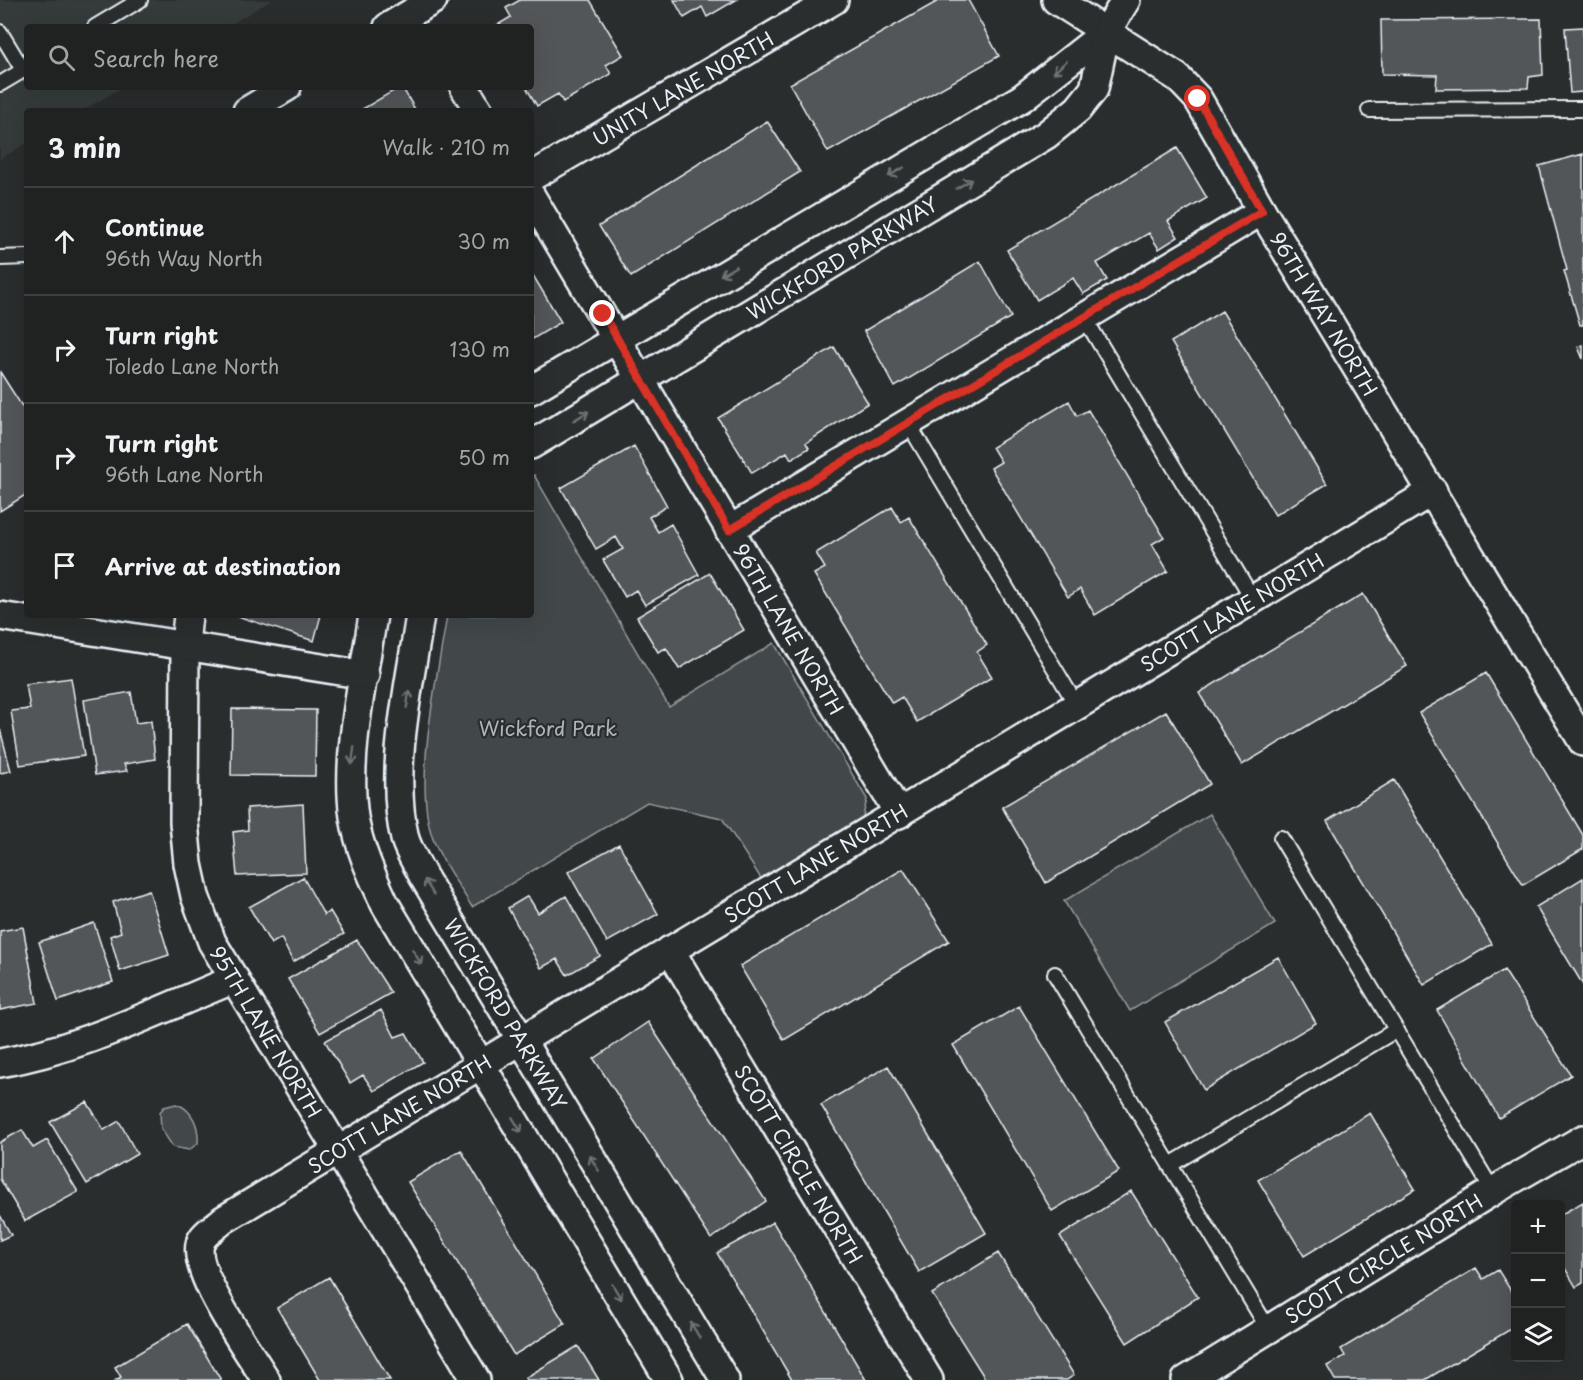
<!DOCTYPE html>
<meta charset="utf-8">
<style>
body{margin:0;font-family:"Playpen Sans",sans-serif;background:#2d2f2f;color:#f1f3f6}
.controls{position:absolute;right:18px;bottom:18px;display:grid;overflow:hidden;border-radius:6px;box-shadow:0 6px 24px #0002}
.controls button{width:54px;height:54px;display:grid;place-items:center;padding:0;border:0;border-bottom:2px solid #3d3f40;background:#202222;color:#f1f3f6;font:30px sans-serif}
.stop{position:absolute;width:18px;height:18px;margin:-14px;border:4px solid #d93025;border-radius:50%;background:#fff}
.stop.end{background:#d93025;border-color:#fff;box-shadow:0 2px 6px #0008}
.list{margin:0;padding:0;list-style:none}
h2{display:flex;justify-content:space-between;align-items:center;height:78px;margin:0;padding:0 24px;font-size:26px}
h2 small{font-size:20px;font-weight:400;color:#a2a4a5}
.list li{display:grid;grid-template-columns:39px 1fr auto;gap:18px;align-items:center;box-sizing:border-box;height:108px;padding:0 24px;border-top:2px solid #3d3f40}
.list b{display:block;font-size:22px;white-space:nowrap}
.list p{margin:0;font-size:20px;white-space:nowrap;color:#a2a4a5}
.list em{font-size:20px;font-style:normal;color:#a2a4a5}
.icon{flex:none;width:33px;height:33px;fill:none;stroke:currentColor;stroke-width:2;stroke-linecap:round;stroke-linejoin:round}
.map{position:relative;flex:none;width:1583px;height:1380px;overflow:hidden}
.search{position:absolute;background:#202222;box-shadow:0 6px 24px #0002;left:24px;top:24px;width:510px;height:66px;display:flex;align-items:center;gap:15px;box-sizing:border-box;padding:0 21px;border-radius:6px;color:#a2a4a5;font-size:22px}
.panel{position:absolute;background:#202222;box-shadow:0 6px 24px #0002;left:24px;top:108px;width:510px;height:510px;border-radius:6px}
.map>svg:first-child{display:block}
</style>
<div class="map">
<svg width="1583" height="1380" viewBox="0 0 1583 1380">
<rect width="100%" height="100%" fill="#2a2d2e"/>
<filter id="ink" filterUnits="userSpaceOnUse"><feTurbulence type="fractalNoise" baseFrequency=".0167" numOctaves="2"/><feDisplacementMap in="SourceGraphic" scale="12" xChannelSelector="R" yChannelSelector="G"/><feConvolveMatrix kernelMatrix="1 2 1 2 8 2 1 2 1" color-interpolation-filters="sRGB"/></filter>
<g filter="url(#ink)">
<!-- built -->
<path fill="#363a3b" d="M0,0H272L226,27H27V87H123L82,111H27V143L0,159Z"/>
<!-- green -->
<path fill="#424648" stroke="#959ca0" stroke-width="1.5" d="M534,475L669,707L774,643L867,799L862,820L762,880L722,818L647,802L472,907C459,885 442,863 433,839C412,782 438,676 447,615H531V477Z
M1210,814L1275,924L1130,1011L1064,901Z
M176,1104C193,1109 199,1127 198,1143L189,1150L173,1147L161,1129L160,1112L164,1107Z"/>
<!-- building -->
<path fill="#535759" stroke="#e8f1f8" stroke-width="1.5" d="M520,0H590L623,55L606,65L611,74L563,102L558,94L537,106L526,87H531V27H494L511,17L506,8Z
M674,0H736L707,17L702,7L684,18Z
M940,0H968L999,56L828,152L790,84Z
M1541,19L1543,75L1529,77L1528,88L1436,89L1437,75L1382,74L1381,20Z
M1583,27V92L1570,93L1565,28Z
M402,87L416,111H359L400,87Z
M767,121L800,172L631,277L599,226Z
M1177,148L1207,198L1168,221L1178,237L1159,249L1149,233L1097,263L1107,280L1083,294L1073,278L1037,300L1007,250Z
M1583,154V325H1580L1564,271L1567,270L1539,166Z
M980,261L1011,317L895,387L864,331Z
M531,272L561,322L531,340Z
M1222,311L1327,484L1275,515L1171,342Z
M1583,345V359L1578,347Z
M834,347L868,403L806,443L809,448L791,459L787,452L752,473L718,418Z
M0,372L27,414V494L0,511Z
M1069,401L1077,416L1088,410L1164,537L1152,544L1168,571L1095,615L1080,589L1068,597L991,468L1001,462L992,447Z
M634,446L667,506L649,517L658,532L671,524L699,575L645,605L636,590L625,597L603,560L623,549L616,537L596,549L561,488Z
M892,507L901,522L909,517L987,645L977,652L992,677L917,722L902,697L892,703L814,574L825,568L816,553Z
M710,573L744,630L679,669L666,648L658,652L637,617Z
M1363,594L1407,666L1242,765L1199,693Z
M234,615H321L314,641Z
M1486,673L1583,835V849L1523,885L1419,713Z
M71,678L84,756L20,765L11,711L30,709L26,684Z
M131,692L136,723L151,721L155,759L124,764L127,771L95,775L84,700Z
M232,709L316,710L315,776L231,775Z
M1166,711L1210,784L1046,883L1002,807Z
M0,729L11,771L0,773Z
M1394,780L1492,944L1424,985L1327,821Z
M303,804L306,873L237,876L233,832L248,830L247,808Z
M619,844L658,914L607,942L568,872Z
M903,869L949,941L784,1040L740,966Z
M303,877L324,915L330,911L344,934L293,962L281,938L271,944L249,907Z
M1583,878V985L1536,907Z
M149,890L169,955L120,971L110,936L121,932L113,902Z
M528,896L538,913L566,896L600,956L567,975L557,959L541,968L508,908Z
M94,923L113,982L58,1001L39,942Z
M23,927L37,1003L0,1010V931Z
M357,940L391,993L320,1033L288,979Z
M1278,957L1316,1023L1204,1090L1165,1022Z
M1504,970L1571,1075L1499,1118L1437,1010Z
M1019,1006L1119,1171L1052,1211L953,1045Z
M381,1010L395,1037L406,1033L423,1062L374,1091L363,1075L350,1083L325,1041Z
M648,1022L766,1201L711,1239L594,1059Z
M888,1066L986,1233L919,1272L821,1105Z
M87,1102L104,1130L119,1121L137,1154L87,1184L50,1122Z
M1370,1113L1415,1189L1304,1256L1258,1180Z
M22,1130L33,1148L47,1140L78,1192L25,1221L0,1179V1142Z
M461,1150L565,1324L514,1355L408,1182Z
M1131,1191L1198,1297L1127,1343L1060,1236Z
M1583,1202V1283L1576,1287L1560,1260V1215Z
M0,1215L11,1235L0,1240Z
M773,1222L866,1380H792L717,1253Z
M998,1253L1074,1375L1067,1380H986L932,1294Z
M1476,1268L1483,1279L1498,1270L1516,1299V1326L1425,1380H1335L1327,1366L1345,1356L1341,1349Z
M329,1277L390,1380H320L277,1308Z
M187,1324L221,1380H116L121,1377L115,1367Z
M578,1346L599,1380H527L525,1378Z"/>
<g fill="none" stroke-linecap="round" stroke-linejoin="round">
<defs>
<path id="lane" d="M95,27L140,0
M0,32L23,70
M0,84L27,68
M1369,110L1583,109
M0,258L27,257
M1084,317L1253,599
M908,423L1077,706
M1281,838L1493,1191
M1055,974L1269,1330
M1170,1165L1396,1030"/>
<g id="street">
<path id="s1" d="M1056,0L1177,77L1198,99L1262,211L1583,742"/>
<path d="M388,27L433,0"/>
<path d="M464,87L479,111"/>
<path d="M247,111L287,87"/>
<path id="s2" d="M531,177L834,0"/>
<path id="s3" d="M531,196L899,814"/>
<path d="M531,390L1022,98L1106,32"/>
<path id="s4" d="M531,445L1046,135L1078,109L1094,89L1106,32L1126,0"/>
<path d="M729,530L1262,211"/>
<path id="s5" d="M188,615L185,645L184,822L188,864L195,896L212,942L476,1380"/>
<path d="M373,615C364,676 345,756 354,817C359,848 372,876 385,904L669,1380"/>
<path id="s6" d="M420,615C410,685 388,770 405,839C409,852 417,864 423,876L725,1380"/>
<path d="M0,616L365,675"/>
<path id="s7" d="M670,950L929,1380"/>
<path d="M0,1063C82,1049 158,1010 235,979"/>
<path id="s8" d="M266,1380C251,1354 186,1266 202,1239C206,1232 217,1226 223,1220L1433,491"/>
<path id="s9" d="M1186,1380L1493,1191L1583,1139"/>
</g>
</defs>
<!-- lane casing -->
<use href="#lane" stroke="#e8f1f8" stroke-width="18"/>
<!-- street casing -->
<use href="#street" stroke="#e8f1f8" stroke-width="32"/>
<!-- lane -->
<use href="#lane" stroke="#2a2d2e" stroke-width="14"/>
<!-- street -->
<use href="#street" stroke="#2a2d2e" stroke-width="27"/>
</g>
<!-- one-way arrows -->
<defs><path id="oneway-shaft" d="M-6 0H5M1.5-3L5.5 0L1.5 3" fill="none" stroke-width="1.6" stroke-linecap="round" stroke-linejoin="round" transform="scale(1.5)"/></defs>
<g stroke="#6c7275">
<use href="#oneway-shaft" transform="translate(1060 67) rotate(138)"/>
<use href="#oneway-shaft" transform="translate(896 172) rotate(150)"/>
<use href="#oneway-shaft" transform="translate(964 184) rotate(-31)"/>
<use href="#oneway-shaft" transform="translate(728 271) rotate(150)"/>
<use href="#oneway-shaft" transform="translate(581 416) rotate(-31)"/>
<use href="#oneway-shaft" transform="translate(408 699) rotate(-82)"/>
<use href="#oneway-shaft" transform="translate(353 756) rotate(98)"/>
<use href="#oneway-shaft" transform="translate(429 887) rotate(-121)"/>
<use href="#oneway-shaft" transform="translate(417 957) rotate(59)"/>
<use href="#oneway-shaft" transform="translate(517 1125) rotate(59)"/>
<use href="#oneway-shaft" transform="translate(594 1163) rotate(-121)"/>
<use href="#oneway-shaft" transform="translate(617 1292) rotate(59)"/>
<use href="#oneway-shaft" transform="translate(695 1330) rotate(-121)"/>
</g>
</g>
<g fill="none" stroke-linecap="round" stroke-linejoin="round" filter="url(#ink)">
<!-- route -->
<path stroke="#d93025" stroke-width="8" d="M603,314L729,530L1262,211L1198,99"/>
</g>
<g text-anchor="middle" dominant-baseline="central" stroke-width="4.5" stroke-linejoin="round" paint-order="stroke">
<!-- street labels -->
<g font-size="20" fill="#e8f1f8" stroke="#2a2d2e">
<text stroke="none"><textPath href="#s2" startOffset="176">UNITY LANE NORTH</textPath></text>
<text stroke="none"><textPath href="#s4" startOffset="363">WICKFORD PARKWAY</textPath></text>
<text stroke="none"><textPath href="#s1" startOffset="423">96TH WAY NORTH</textPath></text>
<text stroke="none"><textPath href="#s8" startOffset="1365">SCOTT LANE NORTH</textPath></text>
<text stroke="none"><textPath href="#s3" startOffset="504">96TH LANE NORTH</textPath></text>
<text stroke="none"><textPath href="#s8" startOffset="879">SCOTT LANE NORTH</textPath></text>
<text stroke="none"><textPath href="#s6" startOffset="428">WICKFORD PARKWAY</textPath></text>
<text stroke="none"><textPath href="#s5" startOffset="436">95TH LANE NORTH</textPath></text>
<text stroke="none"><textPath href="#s8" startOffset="393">SCOTT LANE NORTH</textPath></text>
<text stroke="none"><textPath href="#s7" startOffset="250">SCOTT CIRCLE NORTH</textPath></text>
<text stroke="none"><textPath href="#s9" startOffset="232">SCOTT CIRCLE NORTH</textPath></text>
</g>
<!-- park labels -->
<g font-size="20" fill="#aeb5ba" stroke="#2a2d2e">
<text x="548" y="728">Wickford Park</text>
</g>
</g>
</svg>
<div class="controls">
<button>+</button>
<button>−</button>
<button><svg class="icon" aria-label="layers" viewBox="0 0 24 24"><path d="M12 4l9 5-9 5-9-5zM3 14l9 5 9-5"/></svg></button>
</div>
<div class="stop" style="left:1198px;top:99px"></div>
<div class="stop end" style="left:603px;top:314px"></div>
<div class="search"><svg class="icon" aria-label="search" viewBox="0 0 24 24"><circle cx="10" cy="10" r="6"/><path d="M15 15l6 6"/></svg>Search here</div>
<section class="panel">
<h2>3 min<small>Walk · 210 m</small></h2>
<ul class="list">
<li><svg class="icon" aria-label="ahead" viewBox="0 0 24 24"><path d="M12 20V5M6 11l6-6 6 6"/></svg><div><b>Continue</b><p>96th Way North</p></div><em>30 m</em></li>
<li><svg class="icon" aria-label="right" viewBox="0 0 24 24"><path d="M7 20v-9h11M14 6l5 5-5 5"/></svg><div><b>Turn right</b><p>Toledo Lane North</p></div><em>130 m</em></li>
<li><svg class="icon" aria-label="right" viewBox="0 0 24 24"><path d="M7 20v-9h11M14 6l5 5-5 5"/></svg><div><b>Turn right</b><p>96th Lane North</p></div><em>50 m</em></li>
<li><svg class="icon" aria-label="arrive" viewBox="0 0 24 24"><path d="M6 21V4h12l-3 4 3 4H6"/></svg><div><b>Arrive at destination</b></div></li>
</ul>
</section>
</div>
